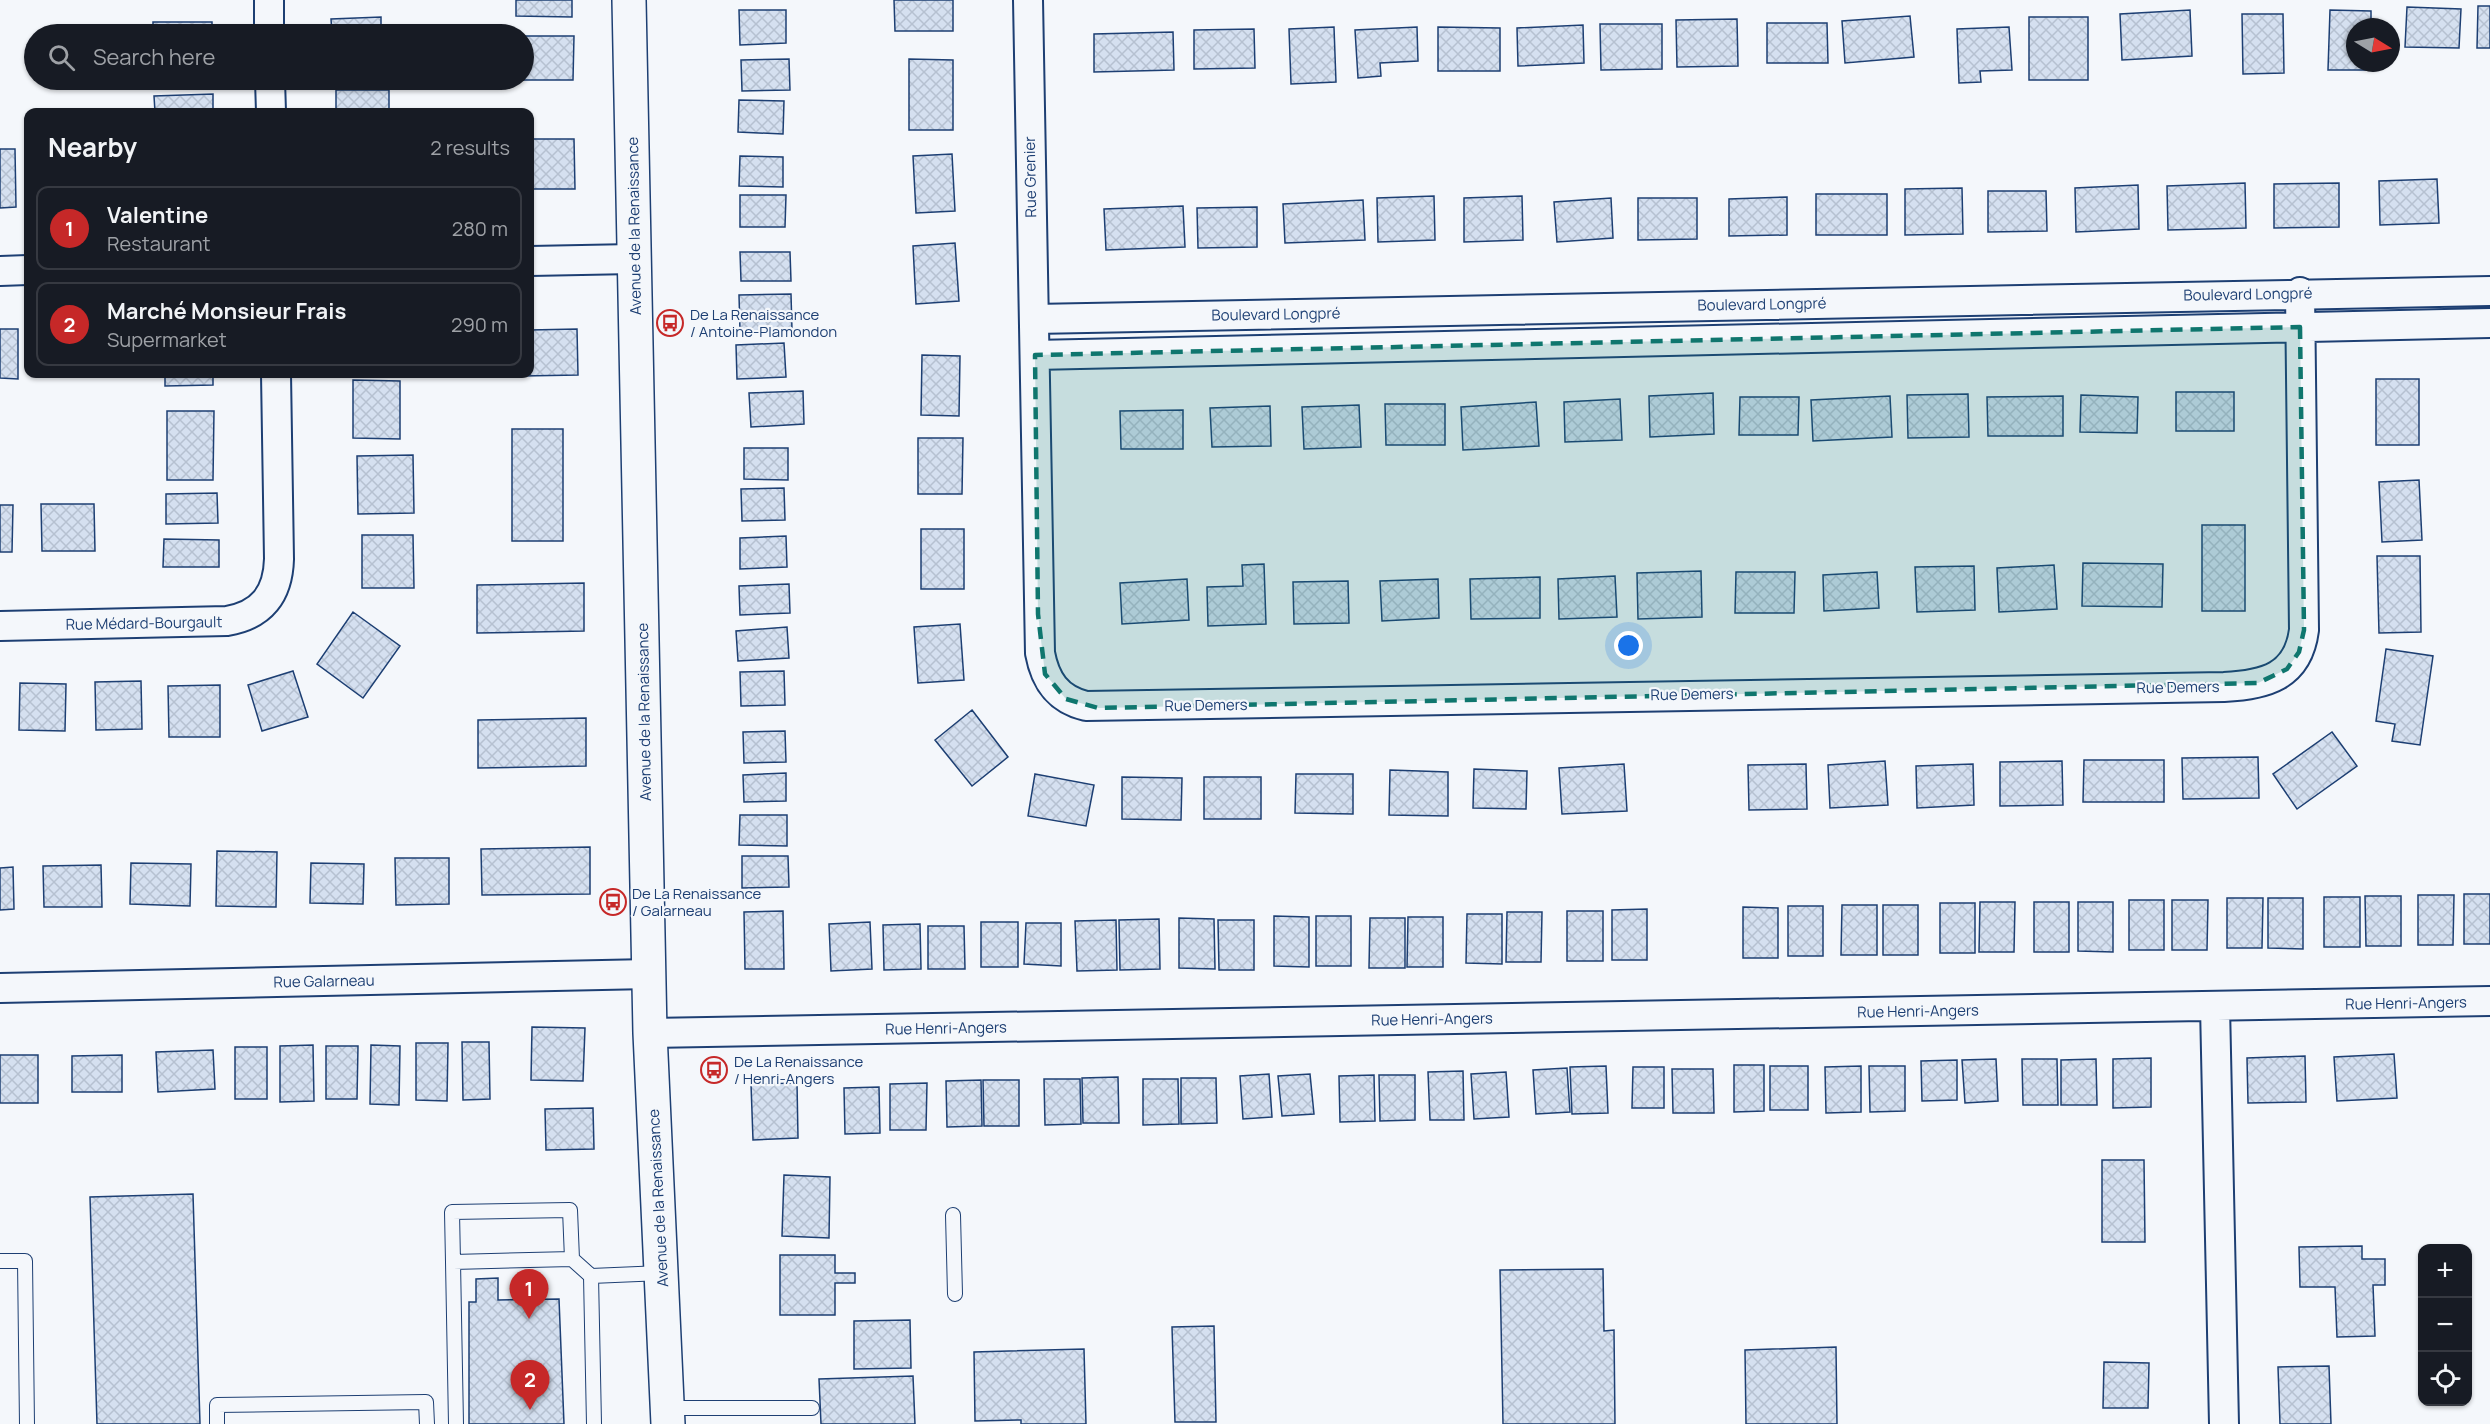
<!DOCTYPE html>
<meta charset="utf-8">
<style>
body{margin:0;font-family:Manrope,sans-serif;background:#20242c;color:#f1f3f6}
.controls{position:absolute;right:18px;bottom:18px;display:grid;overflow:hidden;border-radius:12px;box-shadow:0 2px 4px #0004}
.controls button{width:54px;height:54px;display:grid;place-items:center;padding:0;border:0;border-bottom:2px solid #363941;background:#171b24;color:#f1f3f6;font:30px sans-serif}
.compass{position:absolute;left:2346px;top:18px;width:54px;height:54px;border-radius:50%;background:#171b24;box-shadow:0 2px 4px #0004;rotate:100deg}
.you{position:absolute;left:1629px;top:646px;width:21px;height:21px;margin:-15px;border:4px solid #fff;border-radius:50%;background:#1a73e8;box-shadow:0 0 0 9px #1a73e833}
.badge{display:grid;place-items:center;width:39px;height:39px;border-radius:50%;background:#c62828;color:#fff;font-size:20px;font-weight:700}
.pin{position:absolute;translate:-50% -50px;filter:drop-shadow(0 2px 3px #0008)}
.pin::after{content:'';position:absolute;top:32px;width:21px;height:18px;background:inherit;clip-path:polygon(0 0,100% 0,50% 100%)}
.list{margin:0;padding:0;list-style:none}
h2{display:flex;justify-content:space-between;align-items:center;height:78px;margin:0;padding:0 24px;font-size:26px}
h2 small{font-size:20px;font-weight:400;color:#9ea1a6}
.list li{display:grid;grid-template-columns:39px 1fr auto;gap:18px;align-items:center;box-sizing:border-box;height:84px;margin:0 12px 12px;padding:0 12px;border:2px solid #363941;border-radius:12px}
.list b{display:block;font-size:22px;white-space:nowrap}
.list p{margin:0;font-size:20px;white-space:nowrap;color:#9ea1a6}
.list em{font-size:20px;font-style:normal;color:#9ea1a6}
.icon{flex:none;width:33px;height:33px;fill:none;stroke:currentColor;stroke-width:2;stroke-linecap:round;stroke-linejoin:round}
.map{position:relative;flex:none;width:2490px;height:1424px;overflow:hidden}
.search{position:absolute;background:#171b24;box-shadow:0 2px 4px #0004;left:24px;top:24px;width:510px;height:66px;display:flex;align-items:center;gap:15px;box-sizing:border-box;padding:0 21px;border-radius:33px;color:#9ea1a6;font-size:22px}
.panel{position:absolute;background:#171b24;box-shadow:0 2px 4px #0004;left:24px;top:108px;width:510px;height:270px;border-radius:12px}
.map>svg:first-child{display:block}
</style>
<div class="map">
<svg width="2490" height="1424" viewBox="0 0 2490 1424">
<defs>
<pattern id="building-cross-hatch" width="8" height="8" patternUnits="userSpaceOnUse" patternTransform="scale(1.5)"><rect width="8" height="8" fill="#d5e0f0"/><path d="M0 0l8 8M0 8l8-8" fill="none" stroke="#b6c1d1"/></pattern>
</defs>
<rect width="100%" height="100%" fill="#f4f7fb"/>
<!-- building -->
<path fill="url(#building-cross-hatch)" stroke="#1d3f73" stroke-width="1.5" d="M516,0H572V17L516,16Z
M894,0H953V31H895Z
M2478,6H2490V48H2477Z
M2407,7L2461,9L2459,48L2405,47Z
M739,10H786V43L740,45Z
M2190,10L2192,56L2122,60L2120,14Z
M2330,10L2371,11V27H2355V63H2370V70H2328Z
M2242,14H2283L2284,73L2243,74Z
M1910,16L1914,57L1845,63L1842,21Z
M381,17V34H332L331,19Z
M2029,17H2088V80H2029Z
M1737,19L1738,66L1677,67L1676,20Z
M153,22H212V34H153Z
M1767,23H1827L1828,63H1767Z
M1600,24H1662V69L1601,70Z
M1583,25L1584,63L1518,66L1517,28Z
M1334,27L1336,82L1291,84L1289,29Z
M1417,27L1418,61L1380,63L1381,76L1358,78L1355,30Z
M1438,27L1500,28V71H1438Z
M2009,27L2012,70L1980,71L1981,82L1959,83L1957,29Z
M1254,29L1255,68L1194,69V30Z
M1173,32L1174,70L1094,72V34Z
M524,36H574L573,80H512H524Z
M789,59L790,90L742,91L741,60Z
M909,59L953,60V130H909Z
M336,90H389V112H336Z
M213,94V112H155L154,96Z
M739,100L784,101L783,134L738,132Z
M530,139H574L575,189H530Z
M0,149H15L16,207L0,208Z
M952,154L955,211L916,213L913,156Z
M740,156L783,157V187L739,186Z
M2437,179L2439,223L2380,225L2379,181Z
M2245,183L2246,228L2168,230L2167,186Z
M2339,183V227L2274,228V184Z
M2138,185L2139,229L2076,232L2075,188Z
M1962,188L1963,234L1905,235V189Z
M1988,191H2046L2047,231L1988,232Z
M1816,194H1887V235H1816Z
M740,195H786L785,227H740Z
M1434,196L1435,240L1378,242L1377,198Z
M1522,196L1523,240L1464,242V198Z
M1787,197V235L1729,236V199Z
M1611,198L1613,238L1557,242L1554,202Z
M1638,198H1697V239L1638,240Z
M1363,200L1365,240L1285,243L1283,204Z
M1183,206L1185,247L1106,250L1104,209Z
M1257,207V247L1198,248L1197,208Z
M955,243L959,301L916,304L913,246Z
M740,252H790L791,281H741Z
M791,294L792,330L740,331L739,295Z
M0,329H18V379L0,378Z
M577,329L578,375L470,377V374H530V330Z
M784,343L786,377L737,379L736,345Z
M922,355L960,356L959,416L921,415Z
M34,374H93V375H34Z
M165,374H213V385L165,386Z
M2376,379H2419V445H2376Z
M353,380L400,381V439L353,438Z
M803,391L804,424L751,427L749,393Z
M2176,392H2234V431H2176Z
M1713,393L1714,434L1650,437L1649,396Z
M1968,394L1969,437L1908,438L1907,395Z
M2081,395L2138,397L2137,433L2080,432Z
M1890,396L1892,437L1813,441L1811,400Z
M2063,396V436H1988L1987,397Z
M1740,397H1799L1798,435H1739Z
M1620,399L1622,440L1565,442L1564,402Z
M1536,402L1539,446L1463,450L1461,407Z
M1385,404H1445V445H1386Z
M1359,405L1361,447L1304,449L1302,407Z
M1270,406L1271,446L1212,447L1210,408Z
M1183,410V449H1121L1120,411Z
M167,411H214L213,480H167Z
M512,429H563V541H512Z
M918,438H963L962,494H918Z
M744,448H788V480L744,479Z
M413,455L414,513L358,514L357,456Z
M2419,480L2422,540L2382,542L2379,482Z
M784,488L785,520L742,521L741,489Z
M217,493L218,523L166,524V494Z
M41,504H94L95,551H42Z
M0,505H13L12,552H0Z
M2202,525H2245V611H2202Z
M921,529H964V589H921Z
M362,535H413L414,588H362Z
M786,536L787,567L740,569V538Z
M164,539L219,540V567H163Z
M2377,556H2420L2421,632L2379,633Z
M2083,563L2163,564L2162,607L2082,606Z
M1264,564L1266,624L1208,626L1207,587L1243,586L1242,565Z
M2054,565L2057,609L1999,612L1997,568Z
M1974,566L1975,610L1917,612L1915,567Z
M1701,571L1702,617L1638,619L1637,573Z
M1736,572H1795L1794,613H1735Z
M1877,572L1879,608L1824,611L1823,575Z
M1615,576L1617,617L1559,619L1558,579Z
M1540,577V618L1471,619L1470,579Z
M1187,579L1189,620L1122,624L1120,583Z
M1438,579L1439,618L1382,621L1380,581Z
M1348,581L1349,623L1294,624L1293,582Z
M584,583V631L477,633V585Z
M789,584L790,613L740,615L739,586Z
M353,612L400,646L363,698L317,664Z
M960,624L964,680L918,683L914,627Z
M787,627L789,658L738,661L736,631Z
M2386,649L2433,656L2420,745L2392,741L2395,724L2376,721Z
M293,671L308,717L262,731L248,685Z
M784,671L785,705L741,706L740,672Z
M141,681L142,729L96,730L95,682Z
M20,683L66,684L65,731L19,730Z
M220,685V737H169L168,686Z
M972,710L1008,757L972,786L935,740Z
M586,718V766L478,768V720Z
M785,731L786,762L744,763L743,732Z
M2332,732L2357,766L2297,809L2273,774Z
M2258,757L2259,798L2183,799L2182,758Z
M2084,760H2164V802H2083Z
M1885,761L1888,805L1830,808L1828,765Z
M2062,761L2063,805L2000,806V762Z
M1624,764L1627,811L1562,814L1559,768Z
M1806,764L1807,809L1749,810L1748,765Z
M1973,764L1974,805L1917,808L1916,766Z
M1474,769L1527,771L1526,809L1473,808Z
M1390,770L1448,772V816L1389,815Z
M786,773V801L744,802L743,775Z
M1035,774L1094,785L1086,826L1028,816Z
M1296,774H1353V814L1295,813Z
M1122,777L1182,778L1181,820L1122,819Z
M1204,777H1261V819H1204Z
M740,815H787V846L739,845Z
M590,847V894L482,895L481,849Z
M217,851L277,852L276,907L216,906Z
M742,856H788L789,887L742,888Z
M395,858H449V904L396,905Z
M131,863L191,864L190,906L130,904Z
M311,863L364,864L363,904L310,903Z
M101,865L102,907H44L43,866Z
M13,867L14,909L0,910V868Z
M2464,894H2490V944H2464Z
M2418,895H2454L2453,945H2418Z
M2365,896H2401V946H2366Z
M2324,897H2360V947H2324Z
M2227,898H2263L2262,948H2227Z
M2268,898H2303V949L2268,948Z
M2129,900H2164V950H2129Z
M2172,900H2208L2207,950H2172Z
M1980,902H2015L2014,952H1979Z
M2034,902H2069V952H2034Z
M2078,902H2113V952L2078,951Z
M1940,903H1975V953H1940Z
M1842,905H1877V955H1841Z
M1883,905H1918V955H1883Z
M1788,906H1823V956H1788Z
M1743,907L1778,908V958H1743Z
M1647,909V960H1612V910Z
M783,911L784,969H745L744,912Z
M1567,911H1603V961H1567Z
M1507,912H1542L1541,962H1506Z
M1467,914H1502V964L1466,963Z
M1274,916L1309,917V967L1274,966Z
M1316,916H1351V966H1316Z
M1408,917H1443V967H1407Z
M1179,918L1214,919L1215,969L1179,968Z
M1370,918H1405V968H1369Z
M1159,919L1160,969L1120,970L1119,920Z
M1116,920L1117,970L1077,971L1075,921Z
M1218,920H1254V970H1219Z
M870,922L872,969L831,971L829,924Z
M981,922H1018V967H981Z
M1026,923H1061V966L1024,964Z
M920,924L921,969L884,970L883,925Z
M928,926H964L965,969H928Z
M532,1027L585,1028L583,1081L531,1080Z
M462,1042H489L490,1099L463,1100Z
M416,1043H448L447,1101L416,1100Z
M313,1045L314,1101L280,1102V1046Z
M371,1045L400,1046L399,1105L370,1104Z
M326,1046H358L357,1099H326Z
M235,1047H267V1099H235Z
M213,1050L215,1089L158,1092L156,1052Z
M2394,1054L2397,1098L2337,1101L2334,1057Z
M0,1055H38V1103H0Z
M122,1055V1092H72V1056Z
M2305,1056L2306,1102L2248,1103L2247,1058Z
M2151,1058V1107L2113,1108V1059Z
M1996,1059L1998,1101L1965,1103L1962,1060Z
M2022,1059H2057L2058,1105H2023Z
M2096,1059L2097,1105H2061V1060Z
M1957,1060V1100L1922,1101L1921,1061Z
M1734,1065H1764V1111L1734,1112Z
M1606,1066L1608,1113L1572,1114L1570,1067Z
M1770,1066H1808V1110H1770Z
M1861,1066V1112L1826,1113L1825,1067Z
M1869,1066H1905V1111L1870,1112Z
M1633,1067H1664V1108H1632Z
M1567,1068L1570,1112L1536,1114L1533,1070Z
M1672,1069H1713L1714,1113H1673Z
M1463,1071L1464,1120H1430L1428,1072Z
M1506,1072L1509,1117L1474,1119L1471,1074Z
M1269,1074L1272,1117L1243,1119L1240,1076Z
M1310,1074L1314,1114L1282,1116L1278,1076Z
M1374,1075L1375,1121L1340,1122L1339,1076Z
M1379,1075H1415V1120L1380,1121Z
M1118,1077L1119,1123H1083L1082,1078Z
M1181,1078H1216L1217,1123L1181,1124Z
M1044,1079H1080L1081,1124L1045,1125Z
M1143,1079H1178L1179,1124L1143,1125Z
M981,1080L982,1126L947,1127L946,1081Z
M983,1080H1019V1126H984Z
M797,1083L798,1138L753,1140L751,1084Z
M927,1083L926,1130H890V1084Z
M879,1087L880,1133L845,1134L844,1088Z
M593,1108L594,1149L546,1150L545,1109Z
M2102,1160H2144L2145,1242H2102Z
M784,1175L830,1177L829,1238L782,1236Z
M193,1194L200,1424H97L90,1197Z
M2362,1246V1259H2385V1285H2373L2375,1336L2337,1337L2335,1287H2300L2299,1247Z
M780,1255H835V1273H855V1283H835V1315H780Z
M1603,1269L1604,1331L1614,1330L1615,1424H1503L1500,1270Z
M498,1278V1300L559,1299L564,1424H469V1302H476V1279Z
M910,1320L911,1368L854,1369V1321Z
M1214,1326L1216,1422H1175L1172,1327Z
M1836,1347L1837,1424H1746L1745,1350Z
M1084,1349L1086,1424H1021V1420L975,1421L974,1352Z
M2104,1362L2149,1363L2148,1408H2103Z
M2329,1366L2331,1424H2280L2278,1367Z
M913,1376L915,1424H821L819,1379Z"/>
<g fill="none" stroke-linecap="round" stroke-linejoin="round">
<defs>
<path id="service" d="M953,1215L955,1294
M572,1259L570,1210L452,1212L453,1262L572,1259L591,1276
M0,1261H25L27,1424
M453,1262L456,1424
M667,1408H812
M217,1424V1405L426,1402L427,1424
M594,1424L591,1276L662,1273"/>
<path id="minor" d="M269,0V34
M1028,0L1040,653C1045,680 1057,699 1086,706L2224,687C2265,685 2298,677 2304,630L2300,292
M270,80L271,112
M530,261L633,259
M0,271L28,270
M1034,319L2490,291
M1035,355L2490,323
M0,626L227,621C262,615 278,594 279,559L276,374
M0,988L649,974
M2215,1006L2224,1424
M650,1033L2490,1001"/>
<path id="tertiary" d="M629,0L650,1033L668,1424"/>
</defs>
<!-- service casing -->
<use href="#service" stroke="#1d3f73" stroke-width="16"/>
<!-- minor casing -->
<use href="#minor" stroke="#1d3f73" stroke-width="32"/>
<!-- tertiary casing -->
<use href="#tertiary" stroke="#1d3f73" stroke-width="36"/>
<!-- service -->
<use href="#service" stroke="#f4f7fb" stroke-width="14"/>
<!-- minor -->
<use href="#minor" stroke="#f4f7fb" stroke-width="28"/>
<!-- tertiary -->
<use href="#tertiary" stroke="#f4f7fb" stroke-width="33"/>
</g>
<!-- marked area -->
<path fill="#0f766e" fill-opacity="0.2" stroke="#0f766e" stroke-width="4.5" stroke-dasharray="12 8" stroke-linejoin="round" d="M2300,327L2304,630L2299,652L2287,669L2258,683L1098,708L1066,699L1045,674L1038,614L1035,355Z"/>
<!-- icons -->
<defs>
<symbol id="bus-ring" viewBox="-11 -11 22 22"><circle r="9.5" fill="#f4f7fb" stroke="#c62828" stroke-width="1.5"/><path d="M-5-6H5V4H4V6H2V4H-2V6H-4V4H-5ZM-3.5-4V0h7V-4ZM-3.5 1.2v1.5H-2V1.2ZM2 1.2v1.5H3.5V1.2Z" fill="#c62828"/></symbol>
</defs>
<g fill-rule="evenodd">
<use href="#bus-ring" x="655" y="308" width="30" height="30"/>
<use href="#bus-ring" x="598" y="887" width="30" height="30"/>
<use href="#bus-ring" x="699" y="1055" width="30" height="30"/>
</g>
<g text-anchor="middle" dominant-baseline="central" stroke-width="4.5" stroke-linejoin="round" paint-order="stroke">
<!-- street labels -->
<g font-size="15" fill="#1d3f73" stroke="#f4f7fb">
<text transform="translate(1030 177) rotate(-91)">Rue Grenier</text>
<text transform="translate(634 226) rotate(-91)">Avenue de la Renaissance</text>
<text transform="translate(2248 294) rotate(-1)">Boulevard Longpré</text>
<text transform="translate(1762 304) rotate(-1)">Boulevard Longpré</text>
<text transform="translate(1276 314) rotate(-1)">Boulevard Longpré</text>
<text transform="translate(144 623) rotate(-1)">Rue Médard-Bourgault</text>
<text transform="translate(2178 687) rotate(-1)">Rue Demers</text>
<text transform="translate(1692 694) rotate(-1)">Rue Demers</text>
<text transform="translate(1206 705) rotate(-1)">Rue Demers</text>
<text transform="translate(644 712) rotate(-91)">Avenue de la Renaissance</text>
<text transform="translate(324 981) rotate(-1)">Rue Galarneau</text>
<text transform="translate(2406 1003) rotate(-1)">Rue Henri-Angers</text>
<text transform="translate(1918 1011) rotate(-1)">Rue Henri-Angers</text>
<text transform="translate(1432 1019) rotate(-1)">Rue Henri-Angers</text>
<text transform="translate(946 1028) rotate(-1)">Rue Henri-Angers</text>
<text transform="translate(658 1198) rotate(-93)">Avenue de la Renaissance</text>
</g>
<!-- poi labels -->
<g font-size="15" fill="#1d3f73" stroke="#f4f7fb" text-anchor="start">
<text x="690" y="314">De La Renaissance<tspan x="690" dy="17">/ Antoine-Plamondon</tspan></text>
<text x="632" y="893">De La Renaissance<tspan x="632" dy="17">/ Galarneau</tspan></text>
<text x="734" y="1061">De La Renaissance<tspan x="734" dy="17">/ Henri-Angers</tspan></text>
</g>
</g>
</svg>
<div class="controls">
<button>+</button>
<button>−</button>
<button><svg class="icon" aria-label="locate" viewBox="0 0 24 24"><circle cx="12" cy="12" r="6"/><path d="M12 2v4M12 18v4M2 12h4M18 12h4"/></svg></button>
</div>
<svg class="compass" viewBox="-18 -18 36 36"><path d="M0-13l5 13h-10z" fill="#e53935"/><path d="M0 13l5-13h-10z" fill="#9ea1a6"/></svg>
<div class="you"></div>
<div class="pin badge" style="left:529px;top:1319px">1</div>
<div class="pin badge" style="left:530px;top:1410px">2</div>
<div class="search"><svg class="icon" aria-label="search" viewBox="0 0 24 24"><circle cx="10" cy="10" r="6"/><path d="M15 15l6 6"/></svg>Search here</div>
<section class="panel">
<h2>Nearby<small>2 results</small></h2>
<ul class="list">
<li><span class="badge">1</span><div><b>Valentine</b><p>Restaurant</p></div><em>280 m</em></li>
<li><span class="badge">2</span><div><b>Marché Monsieur Frais</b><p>Supermarket</p></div><em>290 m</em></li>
</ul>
</section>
</div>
